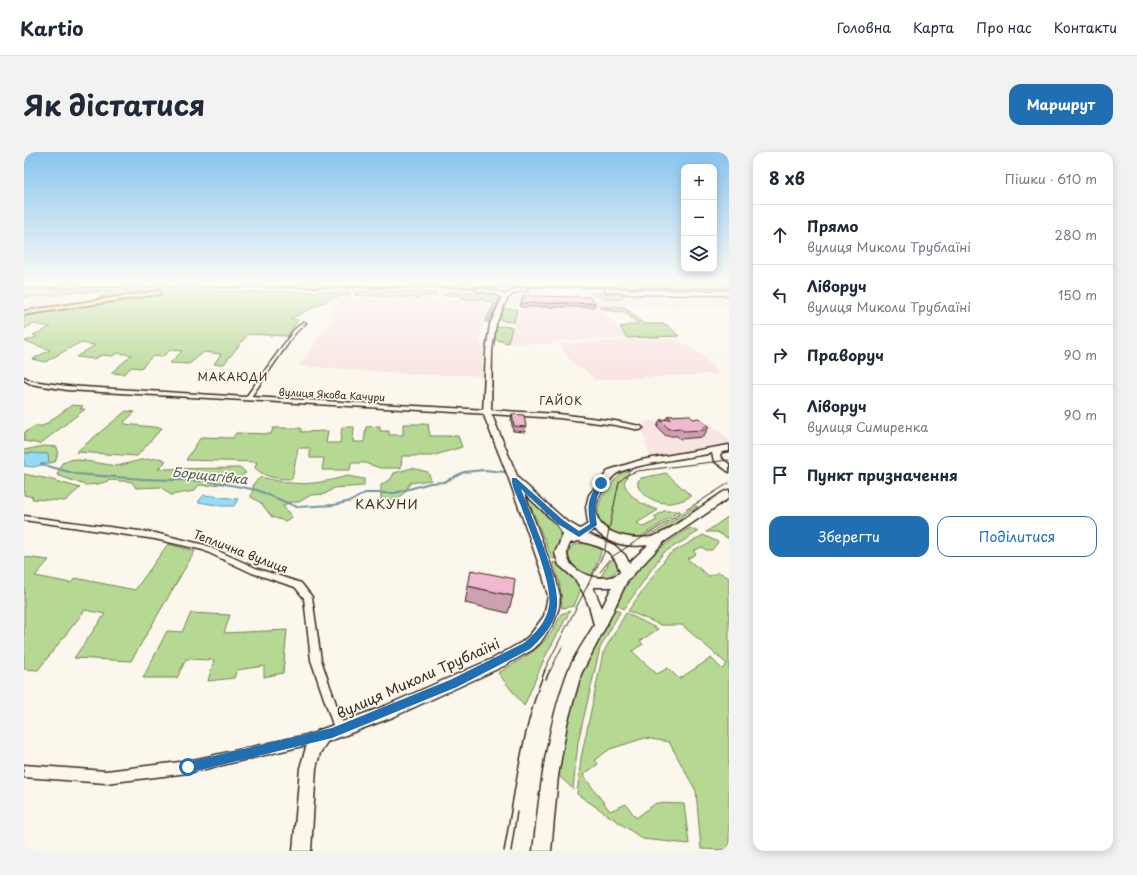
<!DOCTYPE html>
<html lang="uk">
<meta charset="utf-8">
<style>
body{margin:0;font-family:"Playpen Sans",sans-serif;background:#f2f2f3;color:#1f2937}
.controls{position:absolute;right:12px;top:12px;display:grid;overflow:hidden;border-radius:8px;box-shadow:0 2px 10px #0003}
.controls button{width:36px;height:36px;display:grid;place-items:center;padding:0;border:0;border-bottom:1px solid #e0e1e3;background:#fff;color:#1f2937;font:20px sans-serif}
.stop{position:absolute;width:12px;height:12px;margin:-9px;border:3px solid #1f6fb2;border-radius:50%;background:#fff}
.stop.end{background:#1f6fb2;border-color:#fff;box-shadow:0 1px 4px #0008}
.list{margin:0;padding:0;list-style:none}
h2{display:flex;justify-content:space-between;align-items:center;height:52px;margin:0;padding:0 16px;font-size:17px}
h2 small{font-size:13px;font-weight:400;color:#747a83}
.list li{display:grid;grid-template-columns:26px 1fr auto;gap:12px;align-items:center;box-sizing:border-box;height:60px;padding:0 16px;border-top:1px solid #e0e1e3}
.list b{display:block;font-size:15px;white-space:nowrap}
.list p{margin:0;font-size:13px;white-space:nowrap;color:#747a83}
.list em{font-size:13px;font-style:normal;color:#747a83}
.actions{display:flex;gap:8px;padding:12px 16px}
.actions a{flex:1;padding:9px 0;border:1px solid #1f6fb2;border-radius:12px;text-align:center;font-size:14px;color:#1f6fb2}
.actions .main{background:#1f6fb2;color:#fff}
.icon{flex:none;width:22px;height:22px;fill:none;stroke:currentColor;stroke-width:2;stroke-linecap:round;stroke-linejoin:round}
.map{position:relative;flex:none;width:705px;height:699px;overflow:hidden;border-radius:12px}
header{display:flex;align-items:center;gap:24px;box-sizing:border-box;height:56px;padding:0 20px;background:#fff;border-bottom:1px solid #e0e1e3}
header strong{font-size:19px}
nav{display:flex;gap:22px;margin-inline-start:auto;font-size:14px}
.intro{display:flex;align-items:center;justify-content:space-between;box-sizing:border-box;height:96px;padding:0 24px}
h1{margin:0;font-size:28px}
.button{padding:10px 18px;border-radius:12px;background:#1f6fb2;color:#fff;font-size:14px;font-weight:700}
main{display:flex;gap:24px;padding:0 24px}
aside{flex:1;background:#fff;border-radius:12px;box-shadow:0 2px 10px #0003}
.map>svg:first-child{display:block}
</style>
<header>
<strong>Kartio</strong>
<nav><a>Головна</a><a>Карта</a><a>Про нас</a><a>Контакти</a></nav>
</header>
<div class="intro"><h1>Як дістатися</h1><a class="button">Маршрут</a></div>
<main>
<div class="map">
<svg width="705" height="699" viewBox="0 0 705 699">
<rect width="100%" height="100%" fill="#fbf7ec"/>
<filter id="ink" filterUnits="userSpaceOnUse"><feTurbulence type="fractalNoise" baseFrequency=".025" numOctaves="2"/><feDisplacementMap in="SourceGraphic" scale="8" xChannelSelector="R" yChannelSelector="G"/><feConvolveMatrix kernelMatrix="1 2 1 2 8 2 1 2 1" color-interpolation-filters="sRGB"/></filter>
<g filter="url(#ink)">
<!-- built -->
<path fill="#f8e4e3" d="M40,140H73L81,142L72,147L0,160V145L35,143Z
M499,140H559L566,143L568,147H603L608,141H632L646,151L638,142L705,141L696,144H705V155H496L480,153L485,143Z
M318,146L458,147L468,150L470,154L459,175L455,190L459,193L458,226L450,223H403L275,214L307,170L312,148Z
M493,157H577L603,186L529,189L526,192L484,191Z
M651,186L680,205L695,223L687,222L571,228L559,216H554L541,202L536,192Z
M663,267L687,272L705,288V294L633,304L625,303L618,276L622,269Z"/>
<!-- green -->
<path fill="#b5d893" stroke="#788158" d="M383,133H463L474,137L0,135H275Z
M502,134H705V137L509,136Z
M0,138L322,140H325L326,143L308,146L266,167L274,168L263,184L224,182L200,212H190L197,202L180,200L165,212L146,211L158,199L146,198L138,205L129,204L117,216L108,215L99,222L87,221L108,203L94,201L88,204L78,203L70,207L52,205L71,193L55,191L21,210L9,207L26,198L1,189L13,185L9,183L27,175L9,172L0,177V162L70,150L72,147L81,143L80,140H40L35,143L0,145Z
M337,139L404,140L412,141V144H396L395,146L330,143L332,140Z
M426,140H466L476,145L464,170H461L470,152L458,147H438L437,143H418Z
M565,141H602L598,147H582Z
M576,155H601L619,172H642L655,184L603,186L596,175L614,172L601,160L586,159Z
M480,157H493L490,170L479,169L475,166Z
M477,174L488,175L484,191L469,187L471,176Z
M48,253L59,254L56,257H61L16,292L0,289V281L11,274H19Z
M102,259L111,260L100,270L101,272L138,276L113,304L52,300Z
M379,272H404L406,284H434L438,295L408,304H378L377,316H356L341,311H327L326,318H298L300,306H286V296H274L268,327C253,327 242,326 231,316L233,310L162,308L177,285L209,286L212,281L247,282L249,276H277V280L304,279L302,291H316L318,275H330L329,290H340L342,275L356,274V279H365V283H379Z
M20,294L33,295L34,300L31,310L25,311L24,302L0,301V298Z
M136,306L142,309L134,317L217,316L222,321C208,329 192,335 175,333L170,339L147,343L137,335L112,336L108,330L87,328L74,332L61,333L33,323L38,311L49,307L93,314L117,308Z
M388,316L404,320L407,328L386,331C377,347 375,348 357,348V333L367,327L370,321Z
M606,317L600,331C606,347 619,353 634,358L613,371L619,375L633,368L630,365L640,359H656L613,387C606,385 598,385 592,383C568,372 571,352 585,335C592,326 596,321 606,317Z
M642,321L667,344C649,355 628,354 614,335V329L617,326Z
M0,322L25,327L56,336L41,349L8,347L9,345L0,343Z
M323,324L340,327V334L310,336L301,342L287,343L275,350H266L259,354L268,365L261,369L248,365L237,351L227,345L230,331L237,325C272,334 287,334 323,324Z
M504,348H506L535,377C539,386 530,396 531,407L528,406Z
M672,354L674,355C662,364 636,386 622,386Z
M705,364V387L693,380H682Z
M666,376L674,380L639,401L600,457L591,452C611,416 632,397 666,376Z
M679,383L694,390L688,398H682L678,395L669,399L672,402L663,407L685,424L695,420L705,426V698L677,697L672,639L645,590L621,586L586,597L571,608L574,612L559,623L586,659L602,652L612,666L632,651L660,652L665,692L619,687L553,642L557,606L579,501L602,461L634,477L616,489L619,492L608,499L633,522L644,516L655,527L687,506L698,517L703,512L658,473H637L604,459L644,403Z
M561,391L577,396V401L567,425C555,419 536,407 549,393Z
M144,392L171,399L107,509L50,506L81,462L61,458L14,518L0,517V405L25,408L11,424L47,431L51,426L111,438Z
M591,405L595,414C592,422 585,425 576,426L584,412Z
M529,410L532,411L558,435L550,454L538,456L536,433Z
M589,456L596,460L576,496L554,590L549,637L532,621L538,573L553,528Z
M546,459L521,505L500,554L474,521C502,505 524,494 537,462Z
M167,461L206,463L200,481L263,478L259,521L240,525V514L213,518L210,526L184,529L190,508L162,507L153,526H119L143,479L158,480Z"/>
<!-- water -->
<path fill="#95dbf7" stroke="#7194a0" d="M0,301L24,302L25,311L9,315L0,314Z
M180,343L214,347L210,354H198L174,350Z"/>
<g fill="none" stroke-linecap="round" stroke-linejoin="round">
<!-- stream -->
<path stroke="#7194a0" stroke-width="2" d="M17,312L52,322L118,327L185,329L233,338L273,355L310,353L327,349L341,341H371L406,331L420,330L440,320L460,318L481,320"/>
<defs>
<path id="street" d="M279,170L282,171L272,180L227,245L535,262L591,269L616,274L619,276L616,278L591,273L535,266L43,238L7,232L0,228V225L8,229L43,234L222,245L270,178Z
M0,364L131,381L181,393L234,417L277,431L288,445L297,508L321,578L320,582L316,583L312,582L287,508L280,446L271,435L228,421L179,398L131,387L0,368Z
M296,580L300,581L301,585L300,589L296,590L164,621L82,631L0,625V613L82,619L164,609Z"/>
<path id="secondary" d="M455,136L476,140L481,143C487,138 497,135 505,138L490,141L483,147L472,172L468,199L467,261L494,326L541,368L556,377L564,372L562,355L565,343L585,318L617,308L705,293V299L698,300L696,303L697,306L705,312V320L690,309L688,301C671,305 601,313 591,323C587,326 584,331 581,335C553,372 594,390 627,385C642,382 675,356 689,347C694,344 699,339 705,338V346L640,390L603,429L582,474L557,522L543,572L534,624L527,699H509C516,639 522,579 543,522C549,505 561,489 570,473L565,454L559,440L551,427L535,413L531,401L539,383L533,372L500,341L531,424L536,444L535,455L530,470L516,491L508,498L480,514L369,565L303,590L296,601L292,616L287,699H269L276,616L283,592L293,579L361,554L470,506L498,490L506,483L520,464L524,444L519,424L485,327L459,261L462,199L466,172L478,146L472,142L453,139ZM571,377C583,393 605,395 624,393L605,411L601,403L590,393L564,382ZM555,389C576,395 590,396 596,420C583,434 541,421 543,400C543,398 545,394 546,391ZM569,435H588L578,456Z
M583,136L612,138L705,139V143L612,142L581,139Z"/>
<path id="highway" d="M552,130L705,131V135C470,133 235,135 0,135V131Z
M135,139L137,140V142L0,163V159Z"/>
</defs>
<!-- street casing -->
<use href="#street" stroke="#3b2a1e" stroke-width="3"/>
<!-- secondary casing -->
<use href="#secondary" stroke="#3b2a1e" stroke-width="3"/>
<!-- highway casing -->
<use href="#highway" stroke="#3b2a1e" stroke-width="3"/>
<!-- street -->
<use href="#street" fill="#fbf7ec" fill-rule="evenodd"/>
<!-- secondary -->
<use href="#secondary" fill="#fbf7ec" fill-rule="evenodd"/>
<!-- highway -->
<use href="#highway" fill="#fde080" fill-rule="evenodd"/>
<!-- tram-far1 -->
<path stroke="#3b2a1e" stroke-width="1" d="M576,420L589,404L705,331
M520,519L580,401L595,330L603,323L613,319L705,308
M526,519L538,495"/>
<!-- tram -->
<path stroke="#3b2a1e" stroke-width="1.5" d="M522,527L526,518
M480,699C491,639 498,576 521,518
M487,699L493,660"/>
</g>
<!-- wall -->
<path fill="#cf9fb2" stroke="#3b2a1e" d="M497,151H571L570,155H496Z
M488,262L502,275L501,280L489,279L487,267Z
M644,264L669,267L685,275L679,285L656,287L653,284H642L633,275L636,268L642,267Z
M444,434L489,444L484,461L441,451Z"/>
<!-- building -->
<path fill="#f1b9cf" stroke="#3b2a1e" d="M499,144L566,145L571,151H497Z
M488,262L500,263L502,275L490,274Z
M665,263L669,267L675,266L685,275H679L682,278L659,279L656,276L645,277L636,268L647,267L644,264Z
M447,418L491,427L489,444L444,434Z"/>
</g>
<!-- sky -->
<linearGradient id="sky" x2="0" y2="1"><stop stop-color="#87c4ee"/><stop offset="0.57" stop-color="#fdfbf6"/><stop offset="1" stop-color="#fdfbf6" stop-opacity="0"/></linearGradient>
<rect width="705" height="228" fill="url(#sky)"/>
<!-- route -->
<path fill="#1f6fb2" d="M488,326H492L539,368L555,379L566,372C563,353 564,346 575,330L581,331C570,347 570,354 573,373L555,385L534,372L497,337C507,364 536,427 533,454C532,471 518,486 506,497L433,535L308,586L164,621L161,619L159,615L161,612L164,610L308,576L426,528L500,491C511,482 523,469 525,454C529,432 505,377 497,354C494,346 487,334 488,326Z"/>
<g text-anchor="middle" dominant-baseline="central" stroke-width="3.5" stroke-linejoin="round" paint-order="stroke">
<!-- far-street labels -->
<g font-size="10" fill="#3b2a1e" stroke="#fbf7ec">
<text transform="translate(308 242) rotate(3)">вулиця Якова Качури</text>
</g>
<!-- far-neighbourhood labels -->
<g font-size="11" letter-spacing="1" fill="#3b2a1e" stroke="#fbf7ec">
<text x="209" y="224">МАКАЮДИ</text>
<text x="537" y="248">ГАЙОК</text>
</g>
<!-- street labels -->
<g font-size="12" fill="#3b2a1e" stroke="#fbf7ec">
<text transform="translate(217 399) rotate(21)">Теплична вулиця</text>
</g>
<!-- water labels -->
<g font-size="13" font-style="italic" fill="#525654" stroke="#fbf7ec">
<text transform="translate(186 323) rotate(6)">Борщагівка</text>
</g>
<!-- neighbourhood labels -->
<g font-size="13" letter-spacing="1" fill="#3b2a1e" stroke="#fbf7ec">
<text x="363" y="351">КАКУНИ</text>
</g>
<!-- near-street labels -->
<g font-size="14" fill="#3b2a1e" stroke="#fbf7ec">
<text transform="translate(394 526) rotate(-24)">вулиця Миколи Трублаїні</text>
</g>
</g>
</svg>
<div class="controls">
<button>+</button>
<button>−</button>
<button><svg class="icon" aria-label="layers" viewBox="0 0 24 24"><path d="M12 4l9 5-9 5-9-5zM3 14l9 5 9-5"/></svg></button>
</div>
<div class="stop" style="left:164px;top:615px"></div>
<div class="stop end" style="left:577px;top:331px"></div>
</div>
<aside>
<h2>8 хв<small>Пішки · 610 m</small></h2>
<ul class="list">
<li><svg class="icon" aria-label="ahead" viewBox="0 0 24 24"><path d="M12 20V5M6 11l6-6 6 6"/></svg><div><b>Прямо</b><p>вулиця Миколи Трублаїні</p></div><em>280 m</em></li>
<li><svg class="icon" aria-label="left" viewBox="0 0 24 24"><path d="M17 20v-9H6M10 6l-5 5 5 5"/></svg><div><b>Ліворуч</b><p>вулиця Миколи Трублаїні</p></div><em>150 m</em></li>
<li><svg class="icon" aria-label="right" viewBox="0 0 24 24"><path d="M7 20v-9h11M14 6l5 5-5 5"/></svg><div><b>Праворуч</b></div><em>90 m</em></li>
<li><svg class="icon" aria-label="left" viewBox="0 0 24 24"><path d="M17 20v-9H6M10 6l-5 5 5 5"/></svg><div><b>Ліворуч</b><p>вулиця Симиренка</p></div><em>90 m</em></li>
<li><svg class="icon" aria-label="arrive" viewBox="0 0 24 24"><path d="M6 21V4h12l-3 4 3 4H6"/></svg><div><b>Пункт призначення</b></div></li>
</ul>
<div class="actions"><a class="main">Зберегти</a><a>Поділитися</a></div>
</aside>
</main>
